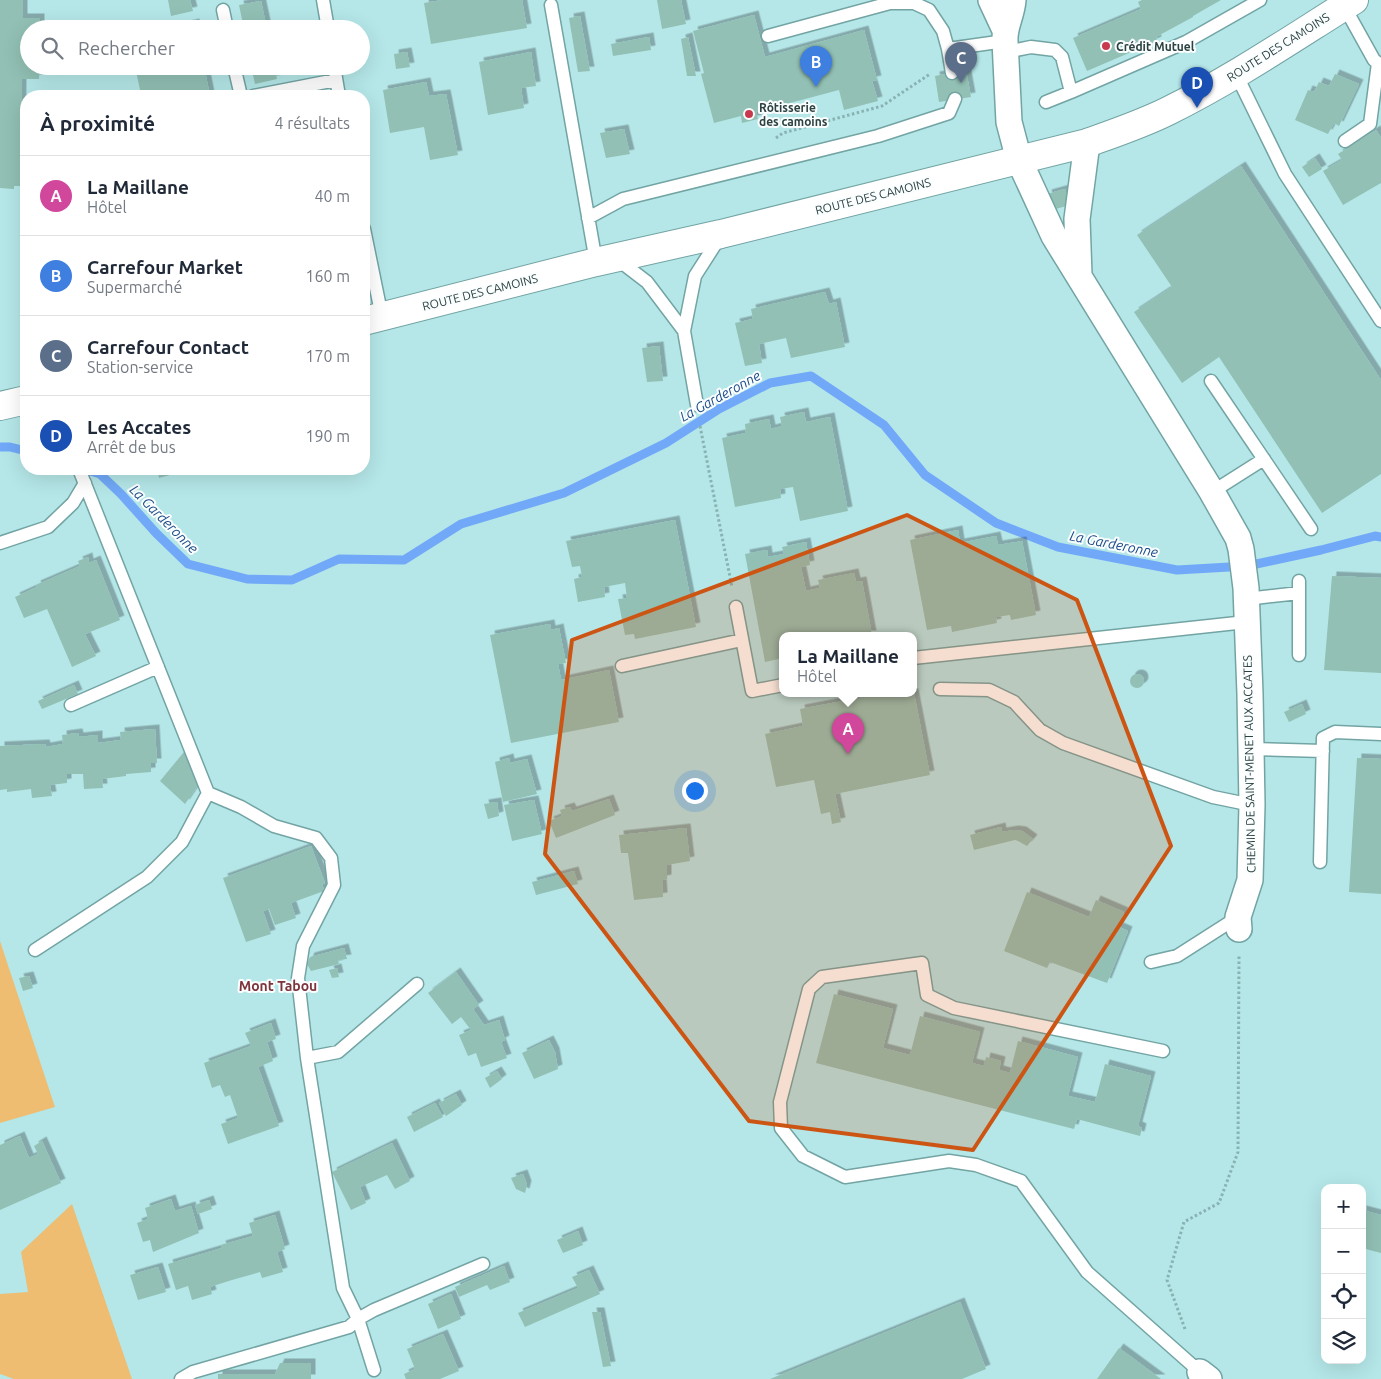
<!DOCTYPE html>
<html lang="fr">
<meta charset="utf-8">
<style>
body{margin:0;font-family:Ubuntu,sans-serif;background:#f2f2f3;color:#1f2937}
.controls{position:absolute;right:15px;bottom:15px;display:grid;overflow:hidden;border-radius:10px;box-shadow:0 5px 20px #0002}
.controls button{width:45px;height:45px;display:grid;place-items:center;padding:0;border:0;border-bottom:1px solid #e0e1e3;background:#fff;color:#1f2937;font:25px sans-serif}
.you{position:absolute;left:694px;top:790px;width:18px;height:18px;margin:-12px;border:4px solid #fff;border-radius:50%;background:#1a73e8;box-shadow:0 0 0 8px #1a73e833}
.badge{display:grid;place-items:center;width:32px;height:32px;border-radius:50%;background:#c9394e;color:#fff;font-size:16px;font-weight:700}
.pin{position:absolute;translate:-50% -41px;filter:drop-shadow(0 1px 2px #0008)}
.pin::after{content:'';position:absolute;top:26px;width:18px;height:15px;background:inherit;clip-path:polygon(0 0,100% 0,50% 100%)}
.popup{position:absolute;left:779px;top:632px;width:138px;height:65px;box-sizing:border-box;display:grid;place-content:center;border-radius:10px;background:#fff;filter:drop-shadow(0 1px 4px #0005);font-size:16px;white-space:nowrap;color:#747a83}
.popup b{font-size:19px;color:#1f2937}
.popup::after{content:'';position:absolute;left:50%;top:100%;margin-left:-10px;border:10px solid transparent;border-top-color:#fff}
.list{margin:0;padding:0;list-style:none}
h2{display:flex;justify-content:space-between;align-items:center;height:65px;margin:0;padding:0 20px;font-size:21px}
h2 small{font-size:16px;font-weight:400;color:#747a83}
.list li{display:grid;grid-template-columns:32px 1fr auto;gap:15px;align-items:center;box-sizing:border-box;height:80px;padding:0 20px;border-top:1px solid #e0e1e3}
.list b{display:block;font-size:19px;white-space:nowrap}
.list p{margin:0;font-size:16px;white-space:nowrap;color:#747a83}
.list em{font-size:16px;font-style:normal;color:#747a83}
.icon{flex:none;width:28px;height:28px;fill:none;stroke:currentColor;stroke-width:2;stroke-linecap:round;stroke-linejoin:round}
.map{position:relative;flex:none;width:1381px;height:1379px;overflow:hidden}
.search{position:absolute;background:#fff;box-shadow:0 5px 20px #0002;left:20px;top:20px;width:350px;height:55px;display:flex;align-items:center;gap:12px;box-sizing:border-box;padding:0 18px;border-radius:28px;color:#747a83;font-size:19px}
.panel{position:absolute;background:#fff;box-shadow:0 5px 20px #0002;left:20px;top:90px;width:350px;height:385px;border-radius:20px}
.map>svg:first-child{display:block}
</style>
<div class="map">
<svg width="1381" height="1379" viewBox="0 0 1381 1379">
<defs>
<filter id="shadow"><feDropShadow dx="4.5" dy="-4.5" stdDeviation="0" flood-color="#0004"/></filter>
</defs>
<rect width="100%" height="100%" fill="#b5e7e8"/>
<!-- green -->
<path fill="#eebd71" d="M0,941L55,1107L0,1123Z
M72,1204L132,1379H14L0,1374V1294L28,1292L21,1252Z"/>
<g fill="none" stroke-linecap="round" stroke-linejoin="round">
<!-- stream -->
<path stroke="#71a9f8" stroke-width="9" d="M0,447H10L26,451
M84,469L100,474L121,494L156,533L188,564L247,579L292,580L339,559L404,560L461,524L564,493L666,443L719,409L770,383L811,376L884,425L925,475L996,523L1058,547L1177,570L1247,566L1321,550L1375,536L1381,537"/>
</g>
<!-- building -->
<path fill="#92c0b4" filter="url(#shadow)" d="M0,0H23V18H40V29H29V66H40L39,79H22L21,186H14V189L0,188Z
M168,0H190L193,11L171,16Z
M443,0H522L527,28L431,44L424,3Z
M657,0H681L686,24L662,29Z
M1142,0H1221L1193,16V17L1156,37L1157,41L1087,71L1073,38L1141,9L1138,2Z
M261,1L267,29H244L239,5Z
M754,15L765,57L864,30L877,80L872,81L878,101L844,110L839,90L756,112L758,119L742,123L741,116L714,123L701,74L704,73L693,31Z
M580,16L590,71L578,72L569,18Z
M195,23L196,29H175L174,28Z
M649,37L651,50L613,56L611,44Z
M688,37L696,76H687L681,39Z
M407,52L410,67L396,69L394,54Z
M531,52L536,86L521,88L524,108L488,115L479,62Z
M135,66H204L210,96H138L137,91L140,90Z
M251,66H274L277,79L255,84Z
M966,70L971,97L939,102L935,76Z
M1335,74L1359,84L1339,126L1334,123L1328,134L1295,120L1308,90L1314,92L1319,82L1329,86Z
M426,82L429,96L446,94L458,155L430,160L424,127L390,133L383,90Z
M624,129L630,154L606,158L600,133Z
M1376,130L1381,138V183L1343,205L1323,171L1342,160L1338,154Z
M1315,158L1322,169L1309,177L1302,167Z
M1241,166L1381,380V474L1322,513L1219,357L1182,383L1134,312L1172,287L1137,235Z
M1065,189L1070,205L1052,210L1047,194Z
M825,292L829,304L836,302L845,347L791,358L786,338L759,344L762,363L745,366L735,323L753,319L751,309Z
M659,346L663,381L647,382L642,348Z
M804,412L806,422L830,417L848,511L800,521L793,487L780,489L781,498L735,507L722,438L746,433L745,424L769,419L771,429L782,426L780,417Z
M157,469H192L159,478Z
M675,520L696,627L635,639L634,634L625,635L618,599L627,598L625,583L604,587L605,597L578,602L574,579L582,577L580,566L572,567L566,541Z
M958,530L960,543L996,536L998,545L1022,541L1036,615L1011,620L1010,615L996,617L997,623L952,632L951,626L927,630L910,540Z
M806,542L810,565L801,567L806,591L820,588L818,580L854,573L856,582L862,581L872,635H783V658L765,662L745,554L767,550L768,557L784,554L782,547Z
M88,557L89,563L96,560L120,620L85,634L96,656L72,667L47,609L24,618L15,597L37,587L36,585L80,566L78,561Z
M1332,576L1381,578V673L1324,670Z
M550,624L551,630L559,628L566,663L558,664L561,680L609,670L619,722L511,743L490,635Z
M1130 681a7 7 0 1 1 14 0a7 7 0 1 1-14 0Z
M74,685L78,694L42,709L38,701Z
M886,693H914L930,775L835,794L841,822L832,824L830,812L821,814L814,780L776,787L765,734L803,726L800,709Z
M1302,704L1306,714L1289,722L1284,712Z
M155,729L157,763H151V772L126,774V776L102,779L103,788L84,789L83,774H67V783L50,785L52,796L32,798L31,789L7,792V789L0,790V746L45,744L46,747L63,744L62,735L78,733L79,737L98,735V743L121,740L120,732Z
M184,752L198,785L185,804L160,781Z
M509,758L510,763L527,759L537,794L503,802L495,762Z
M1357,758L1381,759V894L1349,892Z
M609,799L615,815L556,838L549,821L562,816L560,810L570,807L572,811Z
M534,800L542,834L512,841L504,805Z
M497,802L499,816L488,819L484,804Z
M1001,827L1002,832L1014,830L1022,831L1033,839L1027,846L1018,841L1015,840L974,850L970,835Z
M686,828L690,861L667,865V879L662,880L663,897L634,900L628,853H621L619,835Z
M311,846L325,883L322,884L324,891L291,903L296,918L275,925L269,909L263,911L271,934L246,942L223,878Z
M574,871L578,884L536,895L532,882Z
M1027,892L1089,917L1096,900L1124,912L1119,927L1128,931L1107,983L1050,962L1047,968L1004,951Z
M344,948L347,959L338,960L339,964L311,971L307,964L310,957Z
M337,968L339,977L332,978L329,970Z
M456,972L479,1005L473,1009L484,1025L499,1020L505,1040L501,1042L507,1058L481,1067L476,1053L468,1056L459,1035L471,1030L461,1017L452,1024L428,993Z
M29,976L33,988L23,991L19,978Z
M834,994L893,1009L883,1048L910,1055L920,1016L980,1032L972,1063L984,1066L986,1057L1001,1061L999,1070L1010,1073L1018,1041L1078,1057L1068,1096L1095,1102L1105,1064L1151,1076L1138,1126L1142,1128L1140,1136L1077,1119L1074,1129L816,1063Z
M271,1023L276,1039L267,1042L273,1061L258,1067L279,1126L228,1144L221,1124L238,1118L230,1095L225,1097L220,1085L212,1088L204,1063L251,1046L245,1033Z
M549,1040L555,1052L558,1069L534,1079L522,1053Z
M497,1071L502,1079L490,1088L485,1078Z
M456,1094L462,1105L446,1116L439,1103Z
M435,1103L443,1117L414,1132L407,1117Z
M20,1136L29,1158L38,1154L34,1146L42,1141L61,1183L0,1210V1145Z
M392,1143L410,1181L395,1189L387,1175L360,1187L366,1203L351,1210L332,1172Z
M523,1174L527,1185L525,1193L516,1189L511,1178Z
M171,1199L175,1211L191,1206L199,1233L153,1252L150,1240L143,1242L137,1223L148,1219L145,1208Z
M209,1200L212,1209L198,1214L195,1205Z
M1362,1210L1381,1215V1253L1362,1248Z
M275,1215L285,1249L277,1252L283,1272L262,1278L260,1272L232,1280L210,1287L212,1294L192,1300L188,1286L176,1290L168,1264L222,1248L221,1245L253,1236L249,1223Z
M578,1231L583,1245L563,1253L557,1240Z
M504,1266L510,1282L490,1290L487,1285L459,1297L455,1287Z
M158,1267L166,1292L138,1300L130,1275Z
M589,1270L600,1294L525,1327L518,1313L578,1288L572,1277Z
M451,1294L461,1319L438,1329L428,1304Z
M960,1302L986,1369L962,1379H770Z
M592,1312H600L611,1366L603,1367Z
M443,1334L459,1371L440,1379H406L404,1374L415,1369L407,1349Z
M1119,1348L1161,1379H1097Z
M280,1363H311V1379H218V1374H275Z"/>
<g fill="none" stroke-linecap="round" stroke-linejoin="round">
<defs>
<path id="service" d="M323,0L328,29
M551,5L596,262
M1344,6L1374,60L1381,65
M223,10L227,29
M768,36L890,3H914L929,10L943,31L948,49L1005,41
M948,49L952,73
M1006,52L1031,47L1055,50L1062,57L1071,92L1186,42L1260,0
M234,66L241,96
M334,66L339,96
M1236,74L1285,174L1381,321
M253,96L336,80
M1046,102L1071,92
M1345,141L1370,124L1378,63
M588,218L623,199L878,136L949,113L955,99
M364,229L382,317
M617,259L647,282L684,331L697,405
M684,331L695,276L720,237
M1211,381L1311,529
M1212,492L1264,459
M0,543L48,527L73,503L85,483
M1299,581V655
M1246,599L1299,593
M736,607L752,691L783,685
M913,658L1246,622
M622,666L742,640
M940,689L989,690L1014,702L1040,730L1063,743L1213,797L1252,805
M71,705L158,667
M1251,749L1323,751
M208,793L241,807L274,826L316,838L331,858L334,885L303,946L298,978L307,1058L343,1288L358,1319L374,1310L483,1264
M1320,862L1323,738L1335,732L1381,734
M35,950L147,877L182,842L208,793L79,469
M1151,962L1177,956L1238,917
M1163,1051L954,1008L927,995L922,963L822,977L809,989L780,1102L781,1128L803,1156L845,1177L949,1161L976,1165L1021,1181L1087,1272L1200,1372
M307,1058L338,1052L417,984
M181,1379L193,1372L349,1327L358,1319L374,1370"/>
<path id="minor" d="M991,0L1005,30
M1013,0C1012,15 1004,27 1005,41L1009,122L1019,160L1054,236L1212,492L1238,538L1241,549L1246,588L1250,694L1252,805L1250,880L1238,917L1239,929
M1079,275L1077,219L1087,143
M1200,1372L1209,1379"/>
<path id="secondary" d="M364,321L596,262L721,234L1087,143C1115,133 1142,124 1168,111C1233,79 1293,38 1354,0
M0,406L26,400"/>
</defs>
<!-- service casing -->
<use href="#service" stroke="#73a4a4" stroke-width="15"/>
<!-- minor casing -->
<use href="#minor" stroke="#73a4a4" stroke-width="28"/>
<!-- secondary casing -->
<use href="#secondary" stroke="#73a4a4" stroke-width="30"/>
<!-- path -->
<path stroke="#89b2b2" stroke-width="3" stroke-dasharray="2.5 2.5" stroke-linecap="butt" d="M776,138L783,133L882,106L930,74
M700,426L732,587
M1185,1329L1167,1280L1184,1222L1219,1203L1238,1152L1239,955"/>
<!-- service -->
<use href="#service" stroke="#fff" stroke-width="12"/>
<!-- minor -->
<use href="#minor" stroke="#fff" stroke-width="25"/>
<!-- secondary -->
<use href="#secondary" stroke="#fff" stroke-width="28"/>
</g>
<!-- marked area -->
<path fill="#cc5514" fill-opacity="0.2" stroke="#cc5514" stroke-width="4" stroke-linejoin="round" d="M907,515L1077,600L1171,846L973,1150L749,1121L545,854L572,640Z"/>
<!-- markers -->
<g fill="#c9394e" stroke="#fafefe" stroke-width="2">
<circle cx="1106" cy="46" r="5"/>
<circle cx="749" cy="114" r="5"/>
</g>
<g text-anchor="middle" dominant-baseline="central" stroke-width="4" stroke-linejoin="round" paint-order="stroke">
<!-- poi labels -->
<g font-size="12" font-weight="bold" fill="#2d4141" stroke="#fafefe" text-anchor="start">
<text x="1116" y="46">Crédit Mutuel</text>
<text x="759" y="107">Rôtisserie<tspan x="759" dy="14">des camoins</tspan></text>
</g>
<!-- street labels -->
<g font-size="12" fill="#2d4141" stroke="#fafefe">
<text transform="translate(1278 47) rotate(-32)">ROUTE DES CAMOINS</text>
<text transform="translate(873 196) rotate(-14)">ROUTE DES CAMOINS</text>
<text transform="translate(480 292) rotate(-14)">ROUTE DES CAMOINS</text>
<text transform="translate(1249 764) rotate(-91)">CHEMIN DE SAINT-MENET AUX ACCATES</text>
</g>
<!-- water labels -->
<g font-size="14" font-style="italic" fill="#1c4a89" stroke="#fafefe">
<text transform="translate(720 396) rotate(-29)">La Garderonne</text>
<text transform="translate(164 519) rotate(45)">La Garderonne</text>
<text transform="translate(1114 544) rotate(11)">La Garderonne</text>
</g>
<!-- neighbourhood labels -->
<g font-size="14" font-weight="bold" fill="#7c343a" stroke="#fafefe">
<text x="278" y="986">Mont Tabou</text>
</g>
</g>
</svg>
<div class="controls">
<button>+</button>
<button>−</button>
<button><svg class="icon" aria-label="locate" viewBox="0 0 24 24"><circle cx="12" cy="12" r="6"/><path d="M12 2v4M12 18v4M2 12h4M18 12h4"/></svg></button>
<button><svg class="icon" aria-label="layers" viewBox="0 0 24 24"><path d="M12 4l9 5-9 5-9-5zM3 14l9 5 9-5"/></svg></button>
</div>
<div class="you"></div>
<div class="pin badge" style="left:848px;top:754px;background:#d1479c">A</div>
<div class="popup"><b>La Maillane</b>Hôtel</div>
<div class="pin badge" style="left:816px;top:87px;background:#3f7fe0">B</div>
<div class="pin badge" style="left:961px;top:83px;background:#5c6f8a">C</div>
<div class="pin badge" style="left:1197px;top:108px;background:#1a4fb4">D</div>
<div class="search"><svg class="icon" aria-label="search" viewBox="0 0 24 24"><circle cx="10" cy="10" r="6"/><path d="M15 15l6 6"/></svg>Rechercher</div>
<section class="panel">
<h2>À proximité<small>4 résultats</small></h2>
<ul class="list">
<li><span class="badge" style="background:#d1479c">A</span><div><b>La Maillane</b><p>Hôtel</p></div><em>40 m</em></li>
<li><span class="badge" style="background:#3f7fe0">B</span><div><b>Carrefour Market</b><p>Supermarché</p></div><em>160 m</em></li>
<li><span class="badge" style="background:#5c6f8a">C</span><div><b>Carrefour Contact</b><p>Station-service</p></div><em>170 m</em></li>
<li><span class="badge" style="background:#1a4fb4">D</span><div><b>Les Accates</b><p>Arrêt de bus</p></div><em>190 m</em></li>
</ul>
</section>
</div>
